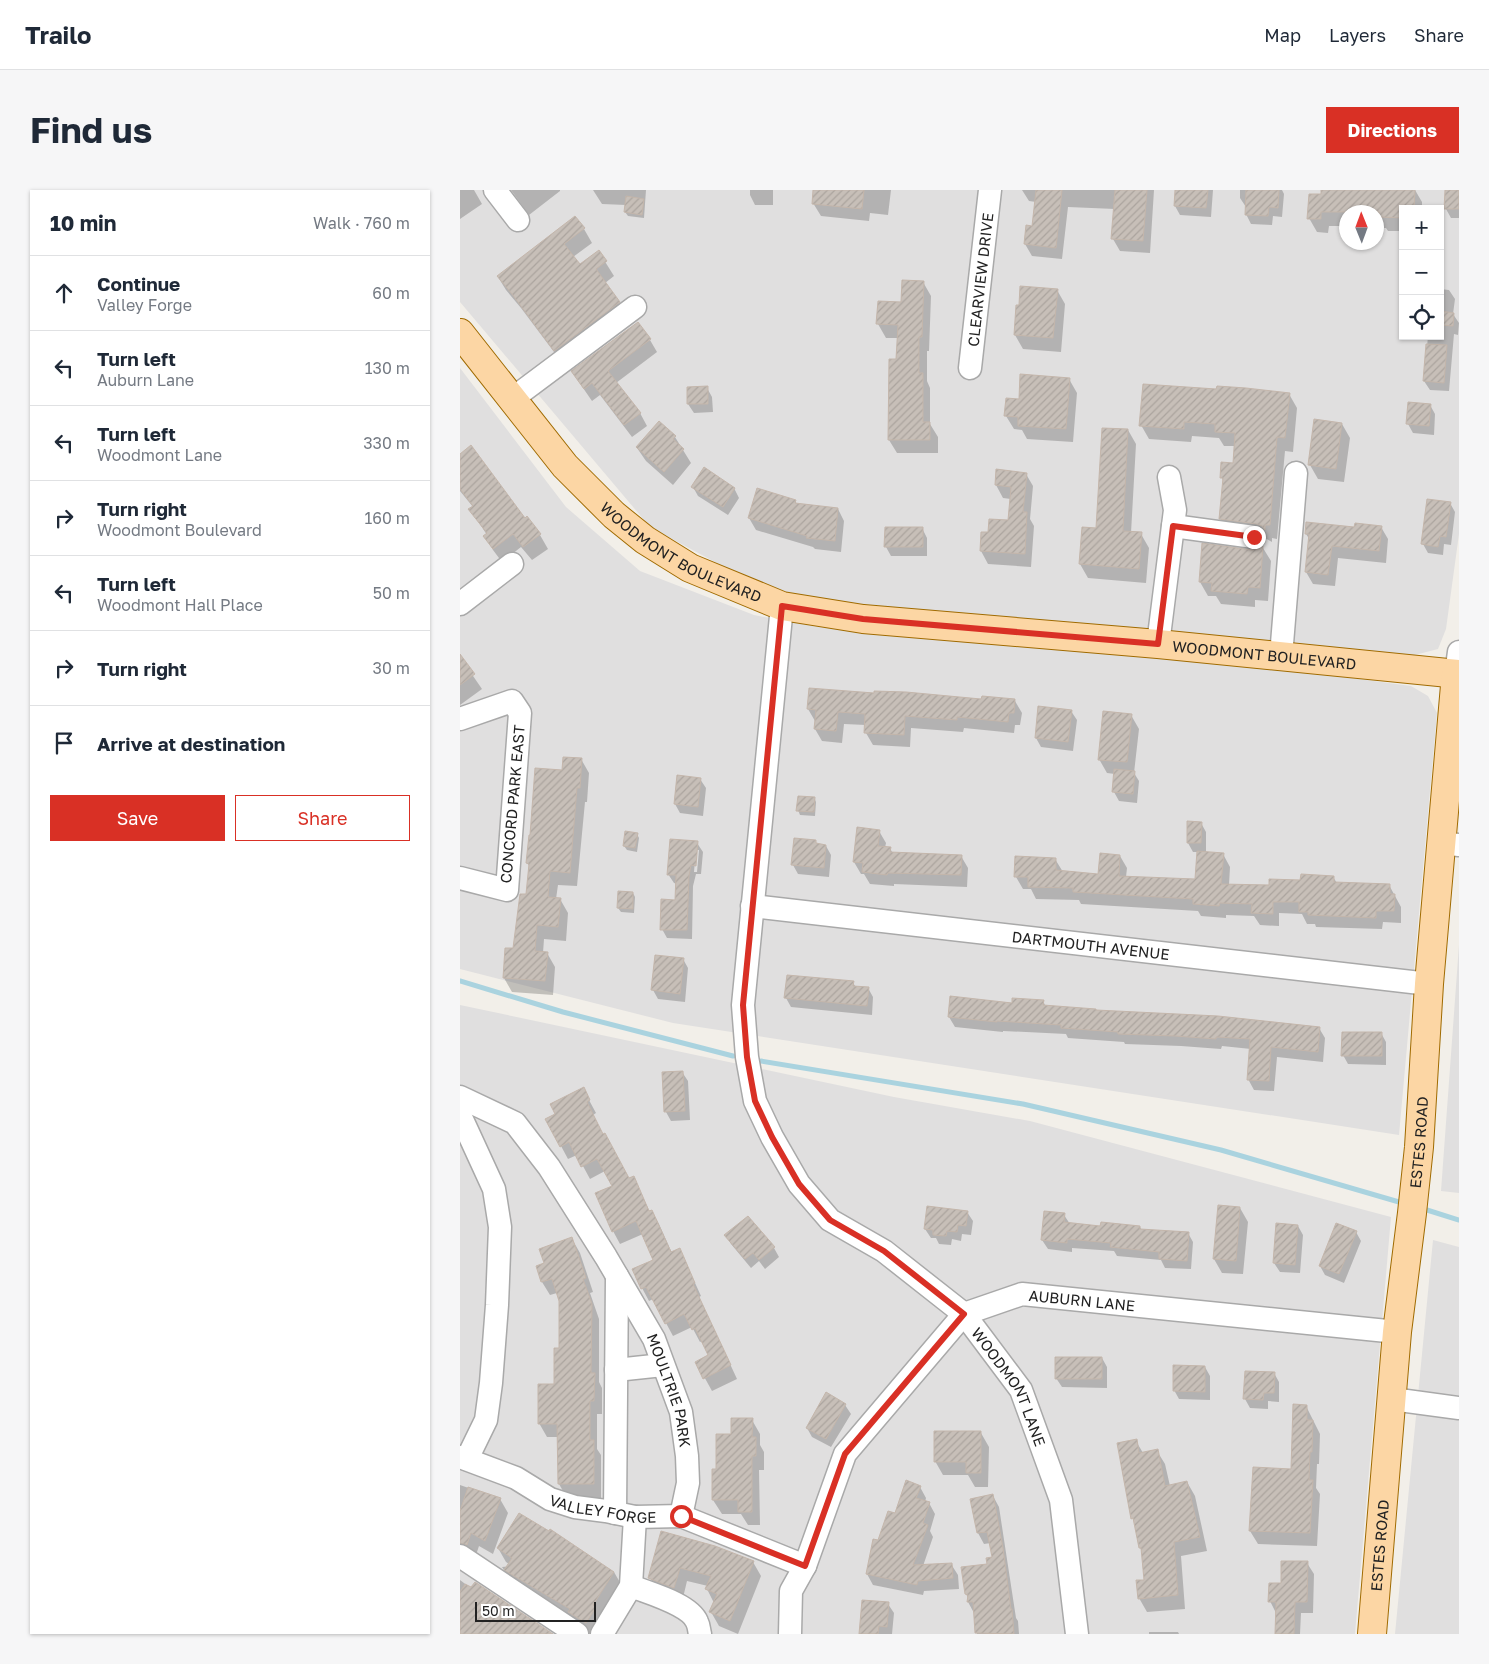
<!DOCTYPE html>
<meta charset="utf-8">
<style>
body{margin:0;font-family:"Golos Text",sans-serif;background:#f6f6f7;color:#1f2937}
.controls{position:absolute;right:15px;top:15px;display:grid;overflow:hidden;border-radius:0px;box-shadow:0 1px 4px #0004}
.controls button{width:45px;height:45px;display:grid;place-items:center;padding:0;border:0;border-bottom:1px solid #e0e1e3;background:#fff;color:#1f2937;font:25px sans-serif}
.compass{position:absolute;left:879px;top:15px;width:45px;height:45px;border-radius:50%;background:#fff;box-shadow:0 1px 4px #0004;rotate:359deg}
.scale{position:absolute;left:15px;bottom:12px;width:121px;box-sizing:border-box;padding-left:5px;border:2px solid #222;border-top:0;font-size:14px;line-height:18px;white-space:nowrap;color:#222;-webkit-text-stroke:4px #fff;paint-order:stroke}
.stop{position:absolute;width:15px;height:15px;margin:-11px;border:4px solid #d93025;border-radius:50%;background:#fff}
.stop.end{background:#d93025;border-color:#fff;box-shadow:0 1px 5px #0008}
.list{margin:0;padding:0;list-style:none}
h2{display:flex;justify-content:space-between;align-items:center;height:65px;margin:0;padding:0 20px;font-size:21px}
h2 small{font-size:16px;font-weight:400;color:#747a83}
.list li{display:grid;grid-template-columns:32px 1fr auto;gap:15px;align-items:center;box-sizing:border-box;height:75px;padding:0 20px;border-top:1px solid #e0e1e3}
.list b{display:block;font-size:19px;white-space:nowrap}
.list p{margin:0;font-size:16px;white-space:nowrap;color:#747a83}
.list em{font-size:16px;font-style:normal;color:#747a83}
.actions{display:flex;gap:10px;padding:15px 20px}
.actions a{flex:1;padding:11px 0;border:1px solid #d93025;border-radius:0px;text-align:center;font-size:18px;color:#d93025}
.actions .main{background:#d93025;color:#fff}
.icon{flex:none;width:28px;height:28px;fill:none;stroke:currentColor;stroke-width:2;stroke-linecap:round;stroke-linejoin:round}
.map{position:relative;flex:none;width:999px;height:1444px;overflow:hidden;border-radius:0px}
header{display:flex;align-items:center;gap:30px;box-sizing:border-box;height:70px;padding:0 25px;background:#fff;border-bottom:1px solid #e0e1e3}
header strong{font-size:24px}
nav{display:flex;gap:28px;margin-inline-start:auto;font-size:18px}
.intro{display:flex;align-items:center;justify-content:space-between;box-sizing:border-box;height:120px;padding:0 30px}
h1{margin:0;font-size:35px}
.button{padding:12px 22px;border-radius:0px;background:#d93025;color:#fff;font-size:18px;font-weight:700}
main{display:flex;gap:30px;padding:0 30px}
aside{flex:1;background:#fff;border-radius:0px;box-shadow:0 1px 4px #0004}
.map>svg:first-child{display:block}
</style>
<header>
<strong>Trailo</strong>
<nav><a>Map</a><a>Layers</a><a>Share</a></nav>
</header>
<div class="intro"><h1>Find us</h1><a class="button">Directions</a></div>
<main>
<aside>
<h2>10 min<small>Walk · 760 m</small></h2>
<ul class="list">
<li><svg class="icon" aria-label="ahead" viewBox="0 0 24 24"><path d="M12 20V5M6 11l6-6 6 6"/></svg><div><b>Continue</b><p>Valley Forge</p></div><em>60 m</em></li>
<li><svg class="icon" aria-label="left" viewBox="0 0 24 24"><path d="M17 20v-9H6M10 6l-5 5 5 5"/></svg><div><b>Turn left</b><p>Auburn Lane</p></div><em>130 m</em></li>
<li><svg class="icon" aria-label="left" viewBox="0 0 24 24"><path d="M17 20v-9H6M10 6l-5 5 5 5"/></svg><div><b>Turn left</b><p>Woodmont Lane</p></div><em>330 m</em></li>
<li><svg class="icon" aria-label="right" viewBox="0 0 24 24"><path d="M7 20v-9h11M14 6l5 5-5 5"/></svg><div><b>Turn right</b><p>Woodmont Boulevard</p></div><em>160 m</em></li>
<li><svg class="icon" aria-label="left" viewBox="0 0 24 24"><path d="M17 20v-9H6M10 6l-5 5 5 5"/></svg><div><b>Turn left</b><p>Woodmont Hall Place</p></div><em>50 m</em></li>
<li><svg class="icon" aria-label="right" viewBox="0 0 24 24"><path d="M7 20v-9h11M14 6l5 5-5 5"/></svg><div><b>Turn right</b></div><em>30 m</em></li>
<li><svg class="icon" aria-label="arrive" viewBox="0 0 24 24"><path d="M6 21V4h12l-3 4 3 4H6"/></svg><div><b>Arrive at destination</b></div></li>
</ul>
<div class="actions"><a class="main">Save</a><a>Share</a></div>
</aside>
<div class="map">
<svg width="999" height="1444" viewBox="0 0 999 1444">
<defs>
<pattern id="building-hatch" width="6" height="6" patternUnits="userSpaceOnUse" patternTransform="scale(1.25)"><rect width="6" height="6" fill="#c7bfb8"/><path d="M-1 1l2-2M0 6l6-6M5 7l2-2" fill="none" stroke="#aba49e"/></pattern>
</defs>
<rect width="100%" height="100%" fill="#f2efe9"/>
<!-- residential -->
<path fill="#e0dfdf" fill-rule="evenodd" d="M0,0H999V344L986,439L978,459L951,466L353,410L305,399L190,337L0,112ZM943,19H980V146H943ZM886,22H916V52H886Z
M0,178L106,317L180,381L294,425L358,437L839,481L951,496L968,506L977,523L939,945L213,833L0,779Z
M999,755V1003L981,1001Z
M0,815L434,907L570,931L931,1027L895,1444H0Z
M973,1050L999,1057V1444H935Z"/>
<!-- shadow -->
<path fill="#0003" fill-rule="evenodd" d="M0,0H14L22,14L0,29Z
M51,0H100V1L69,25Z
M133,0H186L184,28L168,26L165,22L166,15L142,14Z
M290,0H313V15H295L290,5Z
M384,0H431L428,25L410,23L409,31L361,26L353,13Z
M562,0H694L690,63L660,61L653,49L655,19L608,17L602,69L572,66L565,54L574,37L576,12L569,11Z
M716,0H753L751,27L720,25L715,16Z
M780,0H822L824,4L822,27L813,26L812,35L791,34L786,24V17L780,8Z
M863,0H955L962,12V19H943V41H928L926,38H916V22H886V36H869L868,43L857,42L849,28L863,5Z
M986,0H999V28H991L986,19Z
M124,39L132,53L113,67L120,75L139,62L154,86L145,93L167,126L103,174L61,118L46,100L38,87Z
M463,92L471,106L469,161H467V191L470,198V234L478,247V263H437L429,250L438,148H426L418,134Z
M980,99L989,100L995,109L993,124L999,133L998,145L994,144L989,201L970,200L964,191L968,146H980Z
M597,100L605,114L601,162L563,159L555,145Z
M190,150L197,162L156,193L180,223L187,236L172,247L140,205L132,211L112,182Z
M609,189L617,203L613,252L567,249L562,240L554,239L546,226L560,210Z
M228,198H247L252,207L253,222L234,223L228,214Z
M829,204L837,218L833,262L825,261L817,349L812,348V352L805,348L769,343L761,329L764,292L761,287L774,274L775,256H764L759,248L732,246L731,252L689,249L681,235Z
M970,215L975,224L974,245L953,243L948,234Z
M199,233L215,247L231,273L213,295L186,271L177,258Z
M882,234L890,248L884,292L858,289L850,275Z
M668,240L676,254L671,343L681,344L689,358L686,393L628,388L620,374L623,339L637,340Z
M0,265L80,345L88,359L72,370L61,357L42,372L33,360L25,347L27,345L10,319L13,317L0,301Z
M538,280L566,284L573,296L570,329L574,336L571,377L528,374L521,361L522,343L529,344L549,331L551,309L543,308L536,295Z
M233,297L274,298L279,308L268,325L238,306Z
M335,311L337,314L378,319L384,331L381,362L355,359L353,357L296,340L289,328Z
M990,313L995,322L991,355L984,354L983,365L968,363L963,354Z
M921,337L928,349L926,373L878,368L875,396L853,394L846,382L850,350L846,344Z
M462,338L467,348V366H431L426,357Z
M803,358L811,371L808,411L795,410V417L761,414L756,406H748L740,392L792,361L799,360Z
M0,467L22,499L0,515Z
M522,510L555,511L562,523L560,535H555L554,543L504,538L503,542L451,538L450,557L413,555L406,543V535L384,534L382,553L362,551L355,539V531L348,519Z
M580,518L611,521L617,530L613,561L581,557L576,548Z
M671,525L679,539L674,583L679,591L677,613L659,611L654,602L655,584L647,583L639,569Z
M121,569L129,583L127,612H125L117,696L98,695L96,709H100L108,723L106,751L84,749L83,763H87L95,777L93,805L52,802L44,788L54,760L67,706L70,677L67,673L104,582Z
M240,589L246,598L243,626L220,623L215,614Z
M354,608L356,612L355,626L340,625L338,620Z
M741,633L746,642V663L763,664L770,677L769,695L810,696L873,687L877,693L929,695L941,717V733L923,732L922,739L856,737L855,734H847L842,724L819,723V736L800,735L794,726L766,725V728L741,726L738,721L621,714L619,710L576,709L571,699H563L556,687L595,669L603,682L639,685L660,666L667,678L666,687L736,690L738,662H733L728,653Z
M419,641L426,653L425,658H430L433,664L501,666L508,678L507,697L434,694V696L410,694L404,684H401L394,672Z
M166,642L177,644L179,648L177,662L167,660L164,656Z
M355,651L357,655L366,656L371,665L369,687L338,684L333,675Z
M237,653L243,662L241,684H236L233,696L232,749L207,748L202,739L216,711L217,694L214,693L208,684ZM236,660H239L237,682H234Z
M173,703L175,707L174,723L161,722L158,718Z
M223,769L228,778L225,812L198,809L193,800Z
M329,786L393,793L396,797L408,798L413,807L412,825L331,817L326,808Z
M583,811L586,817L859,838L865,848L863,872L817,867L814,901L794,900L788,889L791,859L762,856L761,859L721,856L665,854L664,852L608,848L606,844L543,841V842L495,837L489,827L553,814Z
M921,843L926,852V875L888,874L883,865Z
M222,882L228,891L230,930L211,931L206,922Z
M123,899L136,923L133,925L143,945L169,990L173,988L190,1022L192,1021L199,1034L212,1063L219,1060L226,1073L241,1106L239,1107L277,1189L252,1201L236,1172L249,1166L242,1151L240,1152L232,1137L213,1146L193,1109L189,1111L182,1098L195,1070L183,1044L160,1054L153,1041V996L145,981L130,989L117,965L108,969L101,956L97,924Z
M780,1018L788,1032L783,1084L762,1083L754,1069Z
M507,1022L513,1031L511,1045L502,1044L501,1051L492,1049L491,1055L479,1054L476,1048H471L465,1039Z
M604,1025L610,1034L641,1037H680L682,1041L728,1043L733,1052L731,1079L705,1078L701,1070L657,1066L654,1061L612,1058V1062L588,1059L582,1050Z
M838,1036L843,1045L840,1083L820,1082L814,1073Z
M896,1042L901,1051L884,1093L865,1085L860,1076Z
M266,1046L314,1058L319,1067L305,1079L299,1071L291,1078L271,1054Z
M112,1049L120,1063L133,1102L130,1103L139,1129V1192L142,1198V1224H137V1259L141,1265V1308H107L99,1294V1247H87L79,1233L95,1195L100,1160V1111L97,1103L90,1105L82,1092L77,1077L85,1074Z
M642,1168L647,1177V1198L602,1197L596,1188Z
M745,1177L750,1186V1210L719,1209L714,1200Z
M814,1183L819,1192V1212L808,1211V1219L790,1218L785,1209Z
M385,1215L391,1224L371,1257L352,1247L347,1238Z
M846,1216L860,1244L859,1274H857L856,1298L860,1304L857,1356L798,1354L790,1341L832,1280Z
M292,1230L300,1244V1255L304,1262V1280H299L300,1335H288L281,1324H262L253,1310L258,1280L273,1245Z
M521,1243L529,1257L528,1297H515L508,1285H483L475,1271Z
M676,1251L683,1263L697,1261L705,1274L710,1296L727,1292L735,1306L747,1361L721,1366L725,1419L687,1422L679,1408L685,1391L683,1362L680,1358L676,1334L673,1328L659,1254Z
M0,1295L40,1309L48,1323L33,1364L19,1356L15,1368L0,1365Z
M460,1297L466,1308L465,1312L469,1313L475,1324L470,1341L473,1347L463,1376L491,1374L498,1385L499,1399L464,1401L463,1405L413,1395L407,1384L419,1351L435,1325Z
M533,1306L539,1317L556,1428L558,1431L559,1444H517L514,1423L508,1412V1408L506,1404L534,1368L531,1353L524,1354L518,1343L512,1310Z
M89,1342L154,1382L162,1396L135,1444H130L50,1389L42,1377L52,1376L46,1372L38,1358Z
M202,1343L293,1372L301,1386L278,1444L259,1436L251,1422L254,1413L247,1399L248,1396L227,1391L222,1412L198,1402L190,1388Z
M847,1373L854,1384L853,1423H841L840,1444H817L816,1423L810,1411L822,1394Z
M0,1390L12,1399L91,1444H0Z
M428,1414L434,1423L432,1444H400Z
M689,1442H718L719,1444H689Z"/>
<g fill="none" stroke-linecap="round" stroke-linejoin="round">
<!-- stream -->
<path stroke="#aad3df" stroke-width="5" d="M0,791L103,822L273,866
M301,871L563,914L761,960L939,1012
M967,1020L999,1030"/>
</g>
<!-- building -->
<path fill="url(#building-hatch)" stroke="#c4b6ab" d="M353,0H404L402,19L352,14Z
M576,0H602L596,58L564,54L566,35L572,36Z
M655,0H687L683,51L651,49Z
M715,0H748L746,18L714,16Z
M786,0H819L818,18L809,17L808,26L785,25Z
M861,0H955L954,19H943V28L919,27V22H861V29H847L849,4H861Z
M985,0H999V19H984Z
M166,6L184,9L182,25L164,22Z
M115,26L125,38L104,54L120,74L139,60L147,71L136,79L160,112L94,161L52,104L37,86Z
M442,90L464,91L462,147H459V183H463V232H470V250H428L429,169H436L438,135L416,134L418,111L441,112Z
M560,96L598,99L593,148L554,145L556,115H559Z
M980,121L994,123L993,136L980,135Z
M178,132L191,149L148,181L181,223L164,235L132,193L124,199L111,181Z
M966,154L987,155L984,193L963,191Z
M560,184L610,188L606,239L558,236V227L544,226L546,208L559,209Z
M683,194L756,199L757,196L786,198L830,203L825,248L817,247L810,335H805V340L802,336L796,334L759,329L763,288H760L761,272L773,273L775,243L755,242V234L724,232V239L679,236Z
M248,196V214H227V197Z
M948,212L971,214L969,236L946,234Z
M854,229L882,233L876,279L848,275Z
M199,231L216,246L213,249L224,259L204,282L176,257Z
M642,238L668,239L663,341L682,342L679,379L619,374L622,337L636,338Z
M11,255L65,328L67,326L81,344L63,357L53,344L33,359L23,346L27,343L8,319L13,316L0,299V264Z
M244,277L275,298L263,317L231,297Z
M536,279L567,283L563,322H567L565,364L520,361L521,342H528L529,329L548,330L551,297L535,295Z
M297,298L336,310L335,313L378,318L375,351L346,348L347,346L288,328Z
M967,309L991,312L986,347L980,346L978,357L961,354Z
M846,332L894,337L895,333L922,336L919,361L872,356L868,385L845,382L849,344H845Z
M425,337H463V357H424Z
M742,353L792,360L798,359L803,356L800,398L788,397L787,404L751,401L752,393L739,392Z
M0,464L15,484L0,495Z
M349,498L414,503V501L446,502L521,509L522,506L555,509L554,523H549L548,532L497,527V530L445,526L444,545L404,543L405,524L378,522L376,541L354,539L356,520L347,519Z
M578,516L612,520L608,552L575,548Z
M643,521L672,524L667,572L638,570Z
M103,567L122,568L120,598H117L110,683L90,681L88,707L101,708L98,737L77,735L75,761L88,762L85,791L43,788L45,758H53L60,704H66L69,674L66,673L69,645H70L75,578L102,580Z
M654,579L675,581L673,604L652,602Z
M217,585L241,588L238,617L214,614Z
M338,606L355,607L354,622L336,621Z
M727,631L742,632L741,653H727Z
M397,637L420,640L418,656L431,657L430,662L502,665L501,685L428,683L427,685L402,682L403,673L393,672Z
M165,641L178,643L175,658L163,656Z
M334,648L356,650V653L366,655L364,678L331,675Z
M210,649L238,651L236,676L231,675L229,686L227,740H200L201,709L215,710L216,685H207Z
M737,661L764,663L761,694L809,695V689L840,690L841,684L874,686V692L930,694V704H935L934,721H916V728L848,725V722H839V712H813V724L791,723L792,714L760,713L759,716L733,714V709L613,702V698L568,697V687H554L555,666L596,668V680L638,684L640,663L660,665L659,686L735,689Z
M158,701L173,702V719L157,718Z
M195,765L224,768L220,804L191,800Z
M327,785L394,791L393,796L409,797L407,816L324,808Z
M490,806L552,813V808L584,810L583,815L636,819V820L758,826L860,837L858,862L811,857L809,891L787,890L790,849L756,847V849L715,846L658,844V842L601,838V835L537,831V832L488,827Z
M882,842H922V866H881Z
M223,881L225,921L204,922L202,882Z
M124,897L130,910L127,912L143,944L145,943L169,988L174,986L189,1021L192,1020L211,1062L220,1058L235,1093L233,1094L271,1175L243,1189L235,1172L248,1165L235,1138L232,1140L224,1124L205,1134L186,1097L181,1099L172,1079L193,1070L176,1031L152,1042L135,1003L152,996L137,969L121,977L109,952L100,957L85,929L95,924L90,914Z
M758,1015L780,1017L776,1071L753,1069Z
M467,1016L508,1021L506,1036L498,1035L497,1042L487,1041L486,1046L473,1045V1040L464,1039Z
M584,1021L605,1023L604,1032L640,1036L641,1032L680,1036V1039L729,1042L727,1071L699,1069V1062L650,1057L651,1053L607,1049V1053L581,1050Z
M288,1026L315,1057L299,1070L293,1063L285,1069L264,1045Z
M816,1033L838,1035L835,1075L813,1073Z
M876,1033L897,1041L879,1084L859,1076Z
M112,1047L126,1088L123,1089L132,1114L131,1183H135L134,1211H130V1250H134V1294H98L97,1234H78V1194H94V1158H99V1111L92,1089L81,1092L76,1076L84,1073L79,1059Z
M595,1167H642V1189H595Z
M713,1175L745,1176V1202L713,1201Z
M785,1181L815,1182L814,1203H804L803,1210L783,1209Z
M366,1202L386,1214L366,1249L346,1238Z
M833,1214L847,1215V1230H853L852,1262H850L849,1290H853L850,1343L789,1341L793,1277L831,1279Z
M271,1228H293L292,1247H296V1266H292V1322H278V1310H252V1279H256V1244H271Z
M474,1241H521V1283H506V1272H474Z
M677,1249L679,1263L698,1259L705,1296L727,1291L740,1347L714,1352L718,1405L678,1409L676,1390H684L681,1358H679L673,1328L671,1329L657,1253Z
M446,1290L461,1296L456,1308L470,1312L463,1333L468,1335L453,1375L492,1373L493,1388L458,1391L457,1395L406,1384L413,1349L418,1350L428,1321L435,1323Z
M8,1297L41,1308L25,1351L11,1343L7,1355L0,1353V1321Z
M533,1304L543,1358L551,1419H552L554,1444L515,1443L513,1412H507L508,1405L505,1404L501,1377L527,1374L526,1368L532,1367L527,1342L517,1343L510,1309Z
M59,1323L89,1341L90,1339L154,1382L133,1415L136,1417L126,1433L108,1422L110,1419L44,1380L52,1368L37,1358Z
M201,1341L255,1356L294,1371L270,1431L249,1422L257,1404L245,1399L251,1386L220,1378L214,1398L188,1388Z
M821,1371H848L847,1412H835L834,1444H815L816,1412H808L809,1393H821Z
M15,1392L93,1444H0V1402L5,1394L11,1397Z
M402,1410L429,1412L427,1437L419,1436L418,1444H399Z"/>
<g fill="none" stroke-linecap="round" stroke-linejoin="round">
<defs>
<g id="minor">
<path d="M35,0L58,30"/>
<path id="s1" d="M510,178L530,0"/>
<path d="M52,209L175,117"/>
<path d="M713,336L794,347"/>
<path d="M0,414L52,374"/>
<path id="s2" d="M322,416L283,815L287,867L295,911L312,947L339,994L370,1030L424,1061L504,1124L561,1200L601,1310L617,1444"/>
<path d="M698,454L715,320L709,287"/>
<path d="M821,466L836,283"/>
<path d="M996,484L999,462"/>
<path d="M0,529L52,511L60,523L47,700L0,688"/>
<path d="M981,653L999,655"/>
<path id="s3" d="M292,716L969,794"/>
<path id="s4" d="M0,907L55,933L89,977L146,1067L194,1149L221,1222L227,1266L228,1293L221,1326"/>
<path d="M0,925L34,999L40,1037L37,1115L31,1193L26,1230L7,1269"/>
<path d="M156,1180L203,1175"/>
<path d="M932,1209L999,1218"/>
<path id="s5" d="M0,1267L56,1288L90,1309L115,1317L146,1321L175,1327L221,1326L345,1376"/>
<path d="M155,1323L157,1086"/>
<path d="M0,1366L117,1444"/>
<path d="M171,1396C188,1403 230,1414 237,1432C239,1436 239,1440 240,1444"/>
<path d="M142,1444L171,1396L175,1327"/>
<path id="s6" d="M330,1444L331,1401L345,1376L385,1264L504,1124L562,1104L937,1142"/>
</g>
<g id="major">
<path id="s7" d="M0,143L105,276L154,325L185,350L230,378L322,416L403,429L698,454L999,484"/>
<path id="s8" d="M912,1444L937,1142L952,1023L959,957L969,794L996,484"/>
</g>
</defs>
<!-- minor casing -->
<use href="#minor" stroke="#a9a9a9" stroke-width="25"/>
<!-- major casing -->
<use href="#major" stroke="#a06b00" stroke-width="30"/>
<!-- minor -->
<use href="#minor" stroke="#fff" stroke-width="22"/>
<!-- major -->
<use href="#major" stroke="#fcd6a4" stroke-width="28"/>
</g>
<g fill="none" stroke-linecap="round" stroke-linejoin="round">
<!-- route -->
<path stroke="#d93025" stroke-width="6" d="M221,1326L345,1376L385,1264L504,1124L424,1061L370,1030L339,994L312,947L295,911L287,867L283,815L322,416L403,429L698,454L713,336L794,347"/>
</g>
<g text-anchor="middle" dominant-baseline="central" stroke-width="4.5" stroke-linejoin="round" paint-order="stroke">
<!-- street labels -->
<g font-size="15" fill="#222" stroke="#fff">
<text stroke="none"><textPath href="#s1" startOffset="89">CLEARVIEW DRIVE</textPath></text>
<text stroke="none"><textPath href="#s7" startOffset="316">WOODMONT BOULEVARD</textPath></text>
<text stroke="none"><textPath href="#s7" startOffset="916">WOODMONT BOULEVARD</textPath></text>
<text transform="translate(52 614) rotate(-85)">CONCORD PARK EAST</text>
<text stroke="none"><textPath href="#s3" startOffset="341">DARTMOUTH AVENUE</textPath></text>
<text stroke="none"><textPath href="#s8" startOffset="494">ESTES ROAD</textPath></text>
<text stroke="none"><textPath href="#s6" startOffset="496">AUBURN LANE</textPath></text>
<text stroke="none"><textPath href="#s2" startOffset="890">WOODMONT LANE</textPath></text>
<text stroke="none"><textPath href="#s4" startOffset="372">MOULTRIE PARK</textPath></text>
<text stroke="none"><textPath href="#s5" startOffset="154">VALLEY FORGE</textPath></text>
<text stroke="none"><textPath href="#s8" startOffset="89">ESTES ROAD</textPath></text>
</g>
</g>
</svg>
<div class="controls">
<button>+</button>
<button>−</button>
<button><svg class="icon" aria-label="locate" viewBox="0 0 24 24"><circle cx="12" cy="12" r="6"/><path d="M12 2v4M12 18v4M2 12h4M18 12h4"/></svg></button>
</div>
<svg class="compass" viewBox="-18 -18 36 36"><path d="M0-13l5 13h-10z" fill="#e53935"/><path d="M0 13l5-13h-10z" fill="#747a83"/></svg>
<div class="scale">50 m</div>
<div class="stop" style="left:221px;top:1326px"></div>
<div class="stop end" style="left:794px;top:347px"></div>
</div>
</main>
